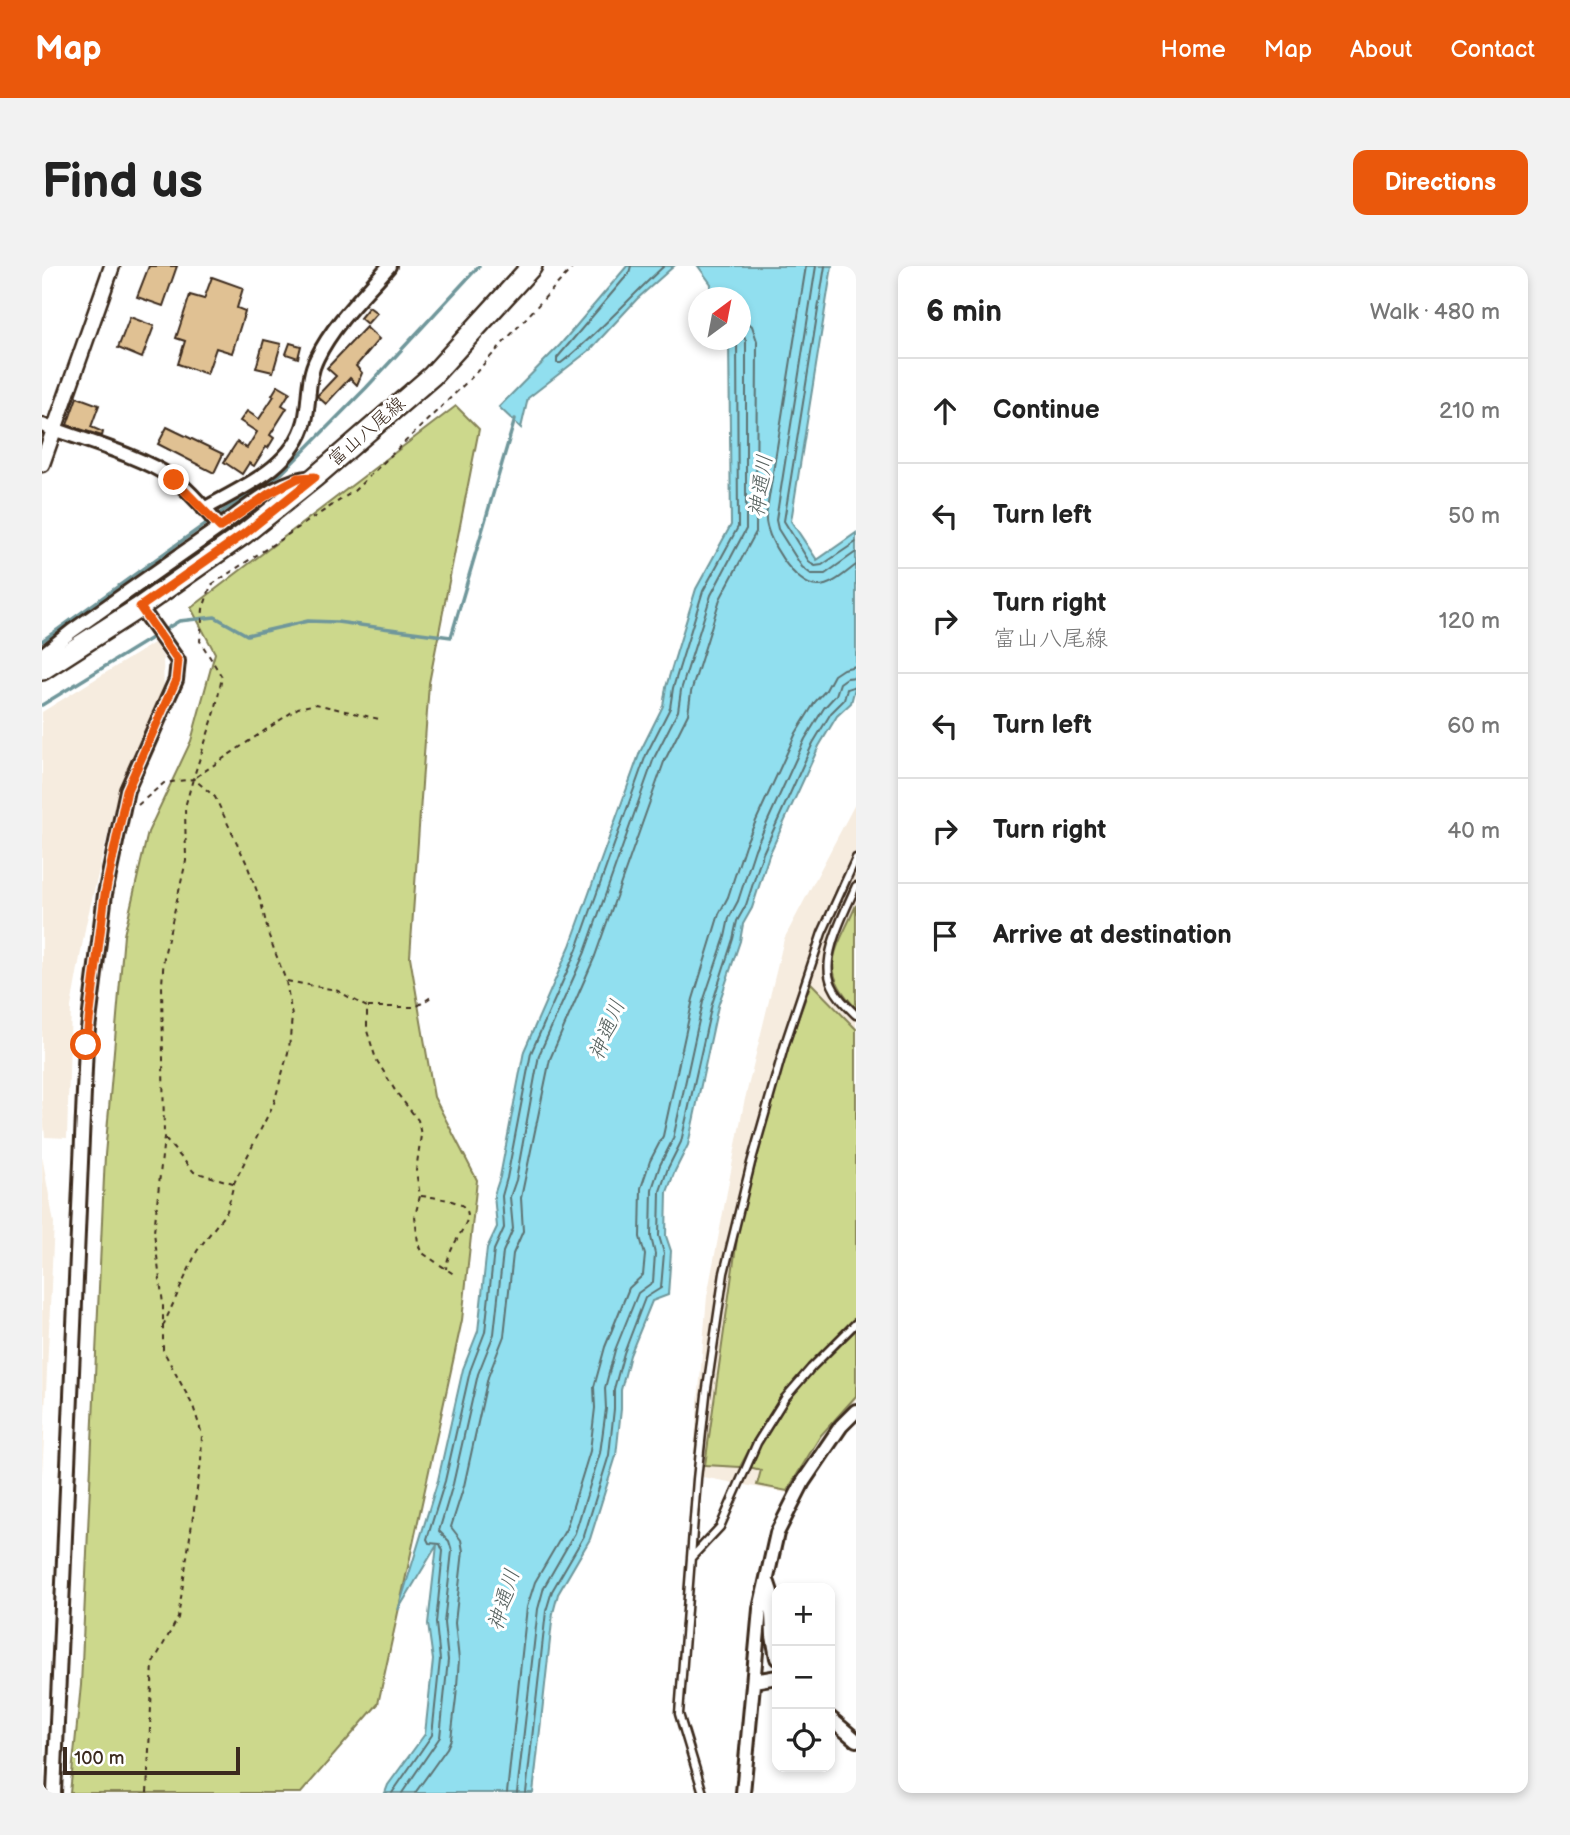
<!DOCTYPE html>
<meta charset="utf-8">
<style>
body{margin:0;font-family:"Balsamiq Sans","Klee One",sans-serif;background:#f2f2f2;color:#222}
.controls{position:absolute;right:21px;bottom:21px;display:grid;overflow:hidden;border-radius:14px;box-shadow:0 4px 10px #0003}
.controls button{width:63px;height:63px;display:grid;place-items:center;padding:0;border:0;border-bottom:2px solid #e0e0e0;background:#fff;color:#222;font:35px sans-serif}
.compass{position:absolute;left:646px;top:21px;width:63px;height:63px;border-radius:50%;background:#fff;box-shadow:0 4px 10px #0003;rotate:32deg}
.scale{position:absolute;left:21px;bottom:18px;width:177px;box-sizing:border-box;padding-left:7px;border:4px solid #3b2a1e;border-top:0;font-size:19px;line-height:24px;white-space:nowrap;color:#3b2a1e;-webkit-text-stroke:5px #fff;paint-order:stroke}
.stop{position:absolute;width:21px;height:21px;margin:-16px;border:5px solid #ea580c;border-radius:50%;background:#fff}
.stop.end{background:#ea580c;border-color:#fff;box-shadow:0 2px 7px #0008}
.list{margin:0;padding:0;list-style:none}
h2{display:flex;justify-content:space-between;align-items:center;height:91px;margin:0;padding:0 28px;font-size:30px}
h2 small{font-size:23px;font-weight:400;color:#767676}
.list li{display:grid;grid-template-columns:46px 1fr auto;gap:21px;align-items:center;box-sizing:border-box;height:105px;padding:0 28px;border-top:2px solid #e0e0e0}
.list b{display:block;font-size:26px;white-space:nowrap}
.list p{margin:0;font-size:23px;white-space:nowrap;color:#767676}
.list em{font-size:23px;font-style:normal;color:#767676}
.icon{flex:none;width:38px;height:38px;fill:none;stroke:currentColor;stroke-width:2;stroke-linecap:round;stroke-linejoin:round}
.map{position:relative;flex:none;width:814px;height:1527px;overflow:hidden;border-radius:14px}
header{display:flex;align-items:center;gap:42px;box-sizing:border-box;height:98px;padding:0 35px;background:#ea580c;color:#fff}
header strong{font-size:33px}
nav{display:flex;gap:38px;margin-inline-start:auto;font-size:24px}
.intro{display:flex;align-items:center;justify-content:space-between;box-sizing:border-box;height:168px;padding:0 42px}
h1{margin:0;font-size:49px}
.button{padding:18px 32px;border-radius:14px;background:#ea580c;color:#fff;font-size:24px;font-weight:700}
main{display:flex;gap:42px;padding:0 42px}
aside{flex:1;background:#fff;border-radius:14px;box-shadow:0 4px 10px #0003}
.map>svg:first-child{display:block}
</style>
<header>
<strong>Map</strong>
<nav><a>Home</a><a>Map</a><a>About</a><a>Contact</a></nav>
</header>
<div class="intro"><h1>Find us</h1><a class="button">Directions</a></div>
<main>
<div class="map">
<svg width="814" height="1527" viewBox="0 0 814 1527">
<rect width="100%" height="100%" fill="#fff"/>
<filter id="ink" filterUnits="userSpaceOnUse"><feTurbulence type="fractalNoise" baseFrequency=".0143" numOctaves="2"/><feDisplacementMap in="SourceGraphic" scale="14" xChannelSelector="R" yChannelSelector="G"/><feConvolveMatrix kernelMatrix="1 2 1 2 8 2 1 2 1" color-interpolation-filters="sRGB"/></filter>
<g filter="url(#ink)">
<!-- built -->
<path fill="#f6ecdf" d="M112,377L121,391L122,429L76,526L44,658L29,741L25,872L3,871L0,838V446Z
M814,536V1134L781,1171L745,1227L650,1209L665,1030L702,837L742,673Z
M0,890L12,957L0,1211Z"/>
<!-- green -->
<path fill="#ccd88c" stroke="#848155" stroke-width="2" d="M414,140L437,163L387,417L368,691L392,831L435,914L420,1054L336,1438L259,1527H28L39,1419L63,889L82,669L106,566L149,475L173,387L149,342Z
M814,639V742C774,701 795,685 814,639Z
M769,717L814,763V1056L746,1122L717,1165L698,1201L663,1199L697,959L740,798Z
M814,1064V1130L779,1169L745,1225L715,1219L719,1204L707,1201L725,1166L754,1122Z"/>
<!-- water -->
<path fill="#91dfef" stroke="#6f979b" stroke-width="2" d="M585,0H632L595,33L549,83L486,132L479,162L457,141L518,79Z
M656,0H790L749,255L775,294L814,267V418L809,437L795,450L777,480L727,589L710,642L701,658L698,675L676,740L646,879L633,905L625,926L624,970L629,985L626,1029L610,1035L588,1089L579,1124V1143L574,1190L548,1273L516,1328L511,1347L491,1527H343L346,1519L383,1468L391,1394L386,1358L395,1279L356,1344L396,1214L421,1103L436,1065L445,982L455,961L452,929L458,911L482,785L528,680L598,486L621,440L624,421L654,323L689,259L687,74H698V32L667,31L669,18Z"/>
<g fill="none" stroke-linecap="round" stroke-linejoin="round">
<!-- shore -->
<path stroke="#5d7272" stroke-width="2" d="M589,0L587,7L515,92V97H519C556,68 587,32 622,0
M764,0L724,250C722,270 753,321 776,320C790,320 803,307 814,299
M774,0L734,254L736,263L760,301L769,308H783L814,286
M783,0L742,255L768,297L773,300L780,299L814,276
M350,1527L390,1469L398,1394L394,1357L401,1285L398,1278L387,1277L385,1273L403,1215L428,1105L443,1066L452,984L462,962L460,930L465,912L489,787L535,683L604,489L628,442L631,422L661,325L696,261L695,74
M360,1527L398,1471L406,1394L402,1357L410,1285L407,1275L397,1265L411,1218L436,1108L452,1068L461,986L471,963L468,931L474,914L497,789L543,686L612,492L636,445L639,424L669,329L704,263V75L698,63
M373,1527L405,1482L409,1473L414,1432L417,1394L413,1357L421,1285L419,1274L409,1261L422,1220L446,1111L462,1070L471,988L481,965L479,932L508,793L553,690L622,496L646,448L649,426L678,333L714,266L715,75L710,60L698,50
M465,1527L485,1341L493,1316L524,1263L548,1185L553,1142L552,1121L563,1081L587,1022L601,1009L603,989L598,971L599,922L608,895L621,870L651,733L677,648L686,631L703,579L754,467L773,436L784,424L792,409L801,403L814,400
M475,1527L496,1343L502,1321L533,1267L558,1187L564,1143L563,1122L573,1084L596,1027L611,1016L613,988L609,971L610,923L618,899L631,873L661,736L683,671L687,652L696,635L713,583L763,473L782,442L794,429L798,417L805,412L814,411
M484,1527L504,1345L510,1325L542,1270L567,1189L572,1143V1123L582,1087L603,1032L619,1022L622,987L617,970L618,925L626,902L639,876L670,738L691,673L695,655L704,639L721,587L771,477L789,447L802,434L805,423L814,420"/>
<!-- stream -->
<path stroke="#6f979b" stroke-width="3.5" d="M0,375L187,241L240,207L324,122L437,0
M0,439L137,355L173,351L205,369L266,355L295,356L409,371L473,153"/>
</g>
<!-- building -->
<path fill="#e0c193" stroke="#3b2a1e" stroke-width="2" d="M107,0H135L121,40L95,31Z
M170,11L201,22L195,42L203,45L190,87L174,82L165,108L136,98L143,75L134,72L148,29L162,33Z
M327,41L335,47L325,58L318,52Z
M88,51L112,60L100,92L76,82Z
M324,61L337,73L314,100L320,107L315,119L308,112L284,138L275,130L294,110L285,102Z
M222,74L239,78L231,106L214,102Z
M248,77L259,80L256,92L244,88Z
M236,119L248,126L240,139L245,142L228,169L232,172L226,182L224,181L212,200L207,197L200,208L182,196L195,176L205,182L215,166L198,155L205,145L217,153L232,130L230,129Z
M35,131L57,139L49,161L61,166L60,170L25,159Z
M125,161L181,188L172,207L116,178Z"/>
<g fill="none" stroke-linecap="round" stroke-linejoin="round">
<defs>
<path id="service" d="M814,620C803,646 777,692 790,719C795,731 805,740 814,749
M649,1292L678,1261L715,1177L743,1132L769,1102L814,1057
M661,1527L637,1448L655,1213L664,1129L682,1007L709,897L743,778L780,667L814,592"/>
<path id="minor" d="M0,159C38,173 100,190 132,213C149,226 164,244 178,261C206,241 238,212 273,211
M162,243C201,221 251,201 263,155C268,134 265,111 275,92C292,57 322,29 347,0
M0,389L30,365L178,261
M726,1317L729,1326L731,1370L735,1392
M712,1415L735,1411
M788,1452L814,1474
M12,1527L44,779L63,628L85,524L134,414L136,395L98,341
M701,1527L718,1343L735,1267L761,1216L799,1160L814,1145"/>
<path id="tertiary" d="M0,198L70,0"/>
<path id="primary" d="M0,404L98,341L202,268L273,211L390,110L490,0"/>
</defs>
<!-- service casing -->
<use href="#service" stroke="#3b2a1e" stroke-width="11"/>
<!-- minor casing -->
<use href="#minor" stroke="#3b2a1e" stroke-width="18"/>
<!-- tertiary casing -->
<use href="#tertiary" stroke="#3b2a1e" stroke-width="19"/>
<!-- primary casing -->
<use href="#primary" stroke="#3b2a1e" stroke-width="24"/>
<!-- path -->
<path stroke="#3b2a1e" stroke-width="2" stroke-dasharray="5 5" stroke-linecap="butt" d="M96,539L122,517L151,513L173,446L180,411L158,375L161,343L169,319L312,225L428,113L532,0
M245,715L294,724L325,741V765L334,793L354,826L376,854L379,869L374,905L378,930L373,950L376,977L379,986L413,1009
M326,741H374L389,731
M123,873L152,906L191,917
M379,930C464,938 408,962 404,1003
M121,1060L155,985L185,945L192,917L232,837L247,783L250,750L244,715L227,670L219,636L204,596L173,531L152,513
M105,1527L111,1397L136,1352L159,1196L160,1168L151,1140L121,1084V1038L112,966L122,871L120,718L122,690L144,595L143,541L151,513L256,442L274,438L337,453"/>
<!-- service -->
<use href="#service" stroke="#fff" stroke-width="6"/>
<!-- minor -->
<use href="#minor" stroke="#fff" stroke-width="12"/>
<!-- tertiary -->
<use href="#tertiary" stroke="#fff" stroke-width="14"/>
<!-- primary -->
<use href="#primary" stroke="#fff" stroke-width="19"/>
</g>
</g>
<g fill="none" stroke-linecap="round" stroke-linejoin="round" filter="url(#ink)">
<!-- route -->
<path stroke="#ea580c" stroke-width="9" d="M44,779L63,628L85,524L134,414L136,395L98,341L202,268L273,211L256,212L228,227L178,261L132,214"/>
</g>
<g text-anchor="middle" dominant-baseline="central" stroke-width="6" stroke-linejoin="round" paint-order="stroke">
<!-- street labels -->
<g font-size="19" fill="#3b2a1e" stroke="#fff">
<text transform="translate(325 166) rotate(-41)">富山八尾線</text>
</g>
<!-- water labels -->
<g font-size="21" font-style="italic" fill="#55605d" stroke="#fff">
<text transform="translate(719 220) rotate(-82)">神通川</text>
<text transform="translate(565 764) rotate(-68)">神通川</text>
<text transform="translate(462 1334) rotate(-73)">神通川</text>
</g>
</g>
</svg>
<div class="controls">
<button>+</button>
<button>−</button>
<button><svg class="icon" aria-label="locate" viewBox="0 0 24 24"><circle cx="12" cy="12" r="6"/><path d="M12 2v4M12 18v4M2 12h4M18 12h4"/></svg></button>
</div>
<svg class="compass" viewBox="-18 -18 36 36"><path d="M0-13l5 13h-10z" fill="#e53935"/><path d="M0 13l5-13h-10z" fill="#767676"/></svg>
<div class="scale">100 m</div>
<div class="stop" style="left:44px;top:779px"></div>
<div class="stop end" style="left:132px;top:214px"></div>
</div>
<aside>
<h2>6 min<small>Walk · 480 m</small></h2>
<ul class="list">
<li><svg class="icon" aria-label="ahead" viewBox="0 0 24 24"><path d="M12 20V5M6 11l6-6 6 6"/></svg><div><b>Continue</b></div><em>210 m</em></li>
<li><svg class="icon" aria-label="left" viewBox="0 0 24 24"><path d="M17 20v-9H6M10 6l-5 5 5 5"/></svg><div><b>Turn left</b></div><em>50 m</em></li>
<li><svg class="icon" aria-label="right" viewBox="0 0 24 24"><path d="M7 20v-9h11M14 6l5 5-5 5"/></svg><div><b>Turn right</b><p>富山八尾線</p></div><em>120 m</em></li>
<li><svg class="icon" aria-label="left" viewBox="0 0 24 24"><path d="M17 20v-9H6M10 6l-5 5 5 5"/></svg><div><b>Turn left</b></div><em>60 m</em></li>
<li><svg class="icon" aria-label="right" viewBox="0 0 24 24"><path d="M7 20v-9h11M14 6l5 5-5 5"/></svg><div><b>Turn right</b></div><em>40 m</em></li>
<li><svg class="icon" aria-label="arrive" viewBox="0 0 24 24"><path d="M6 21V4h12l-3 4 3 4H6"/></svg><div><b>Arrive at destination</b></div></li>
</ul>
</aside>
</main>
